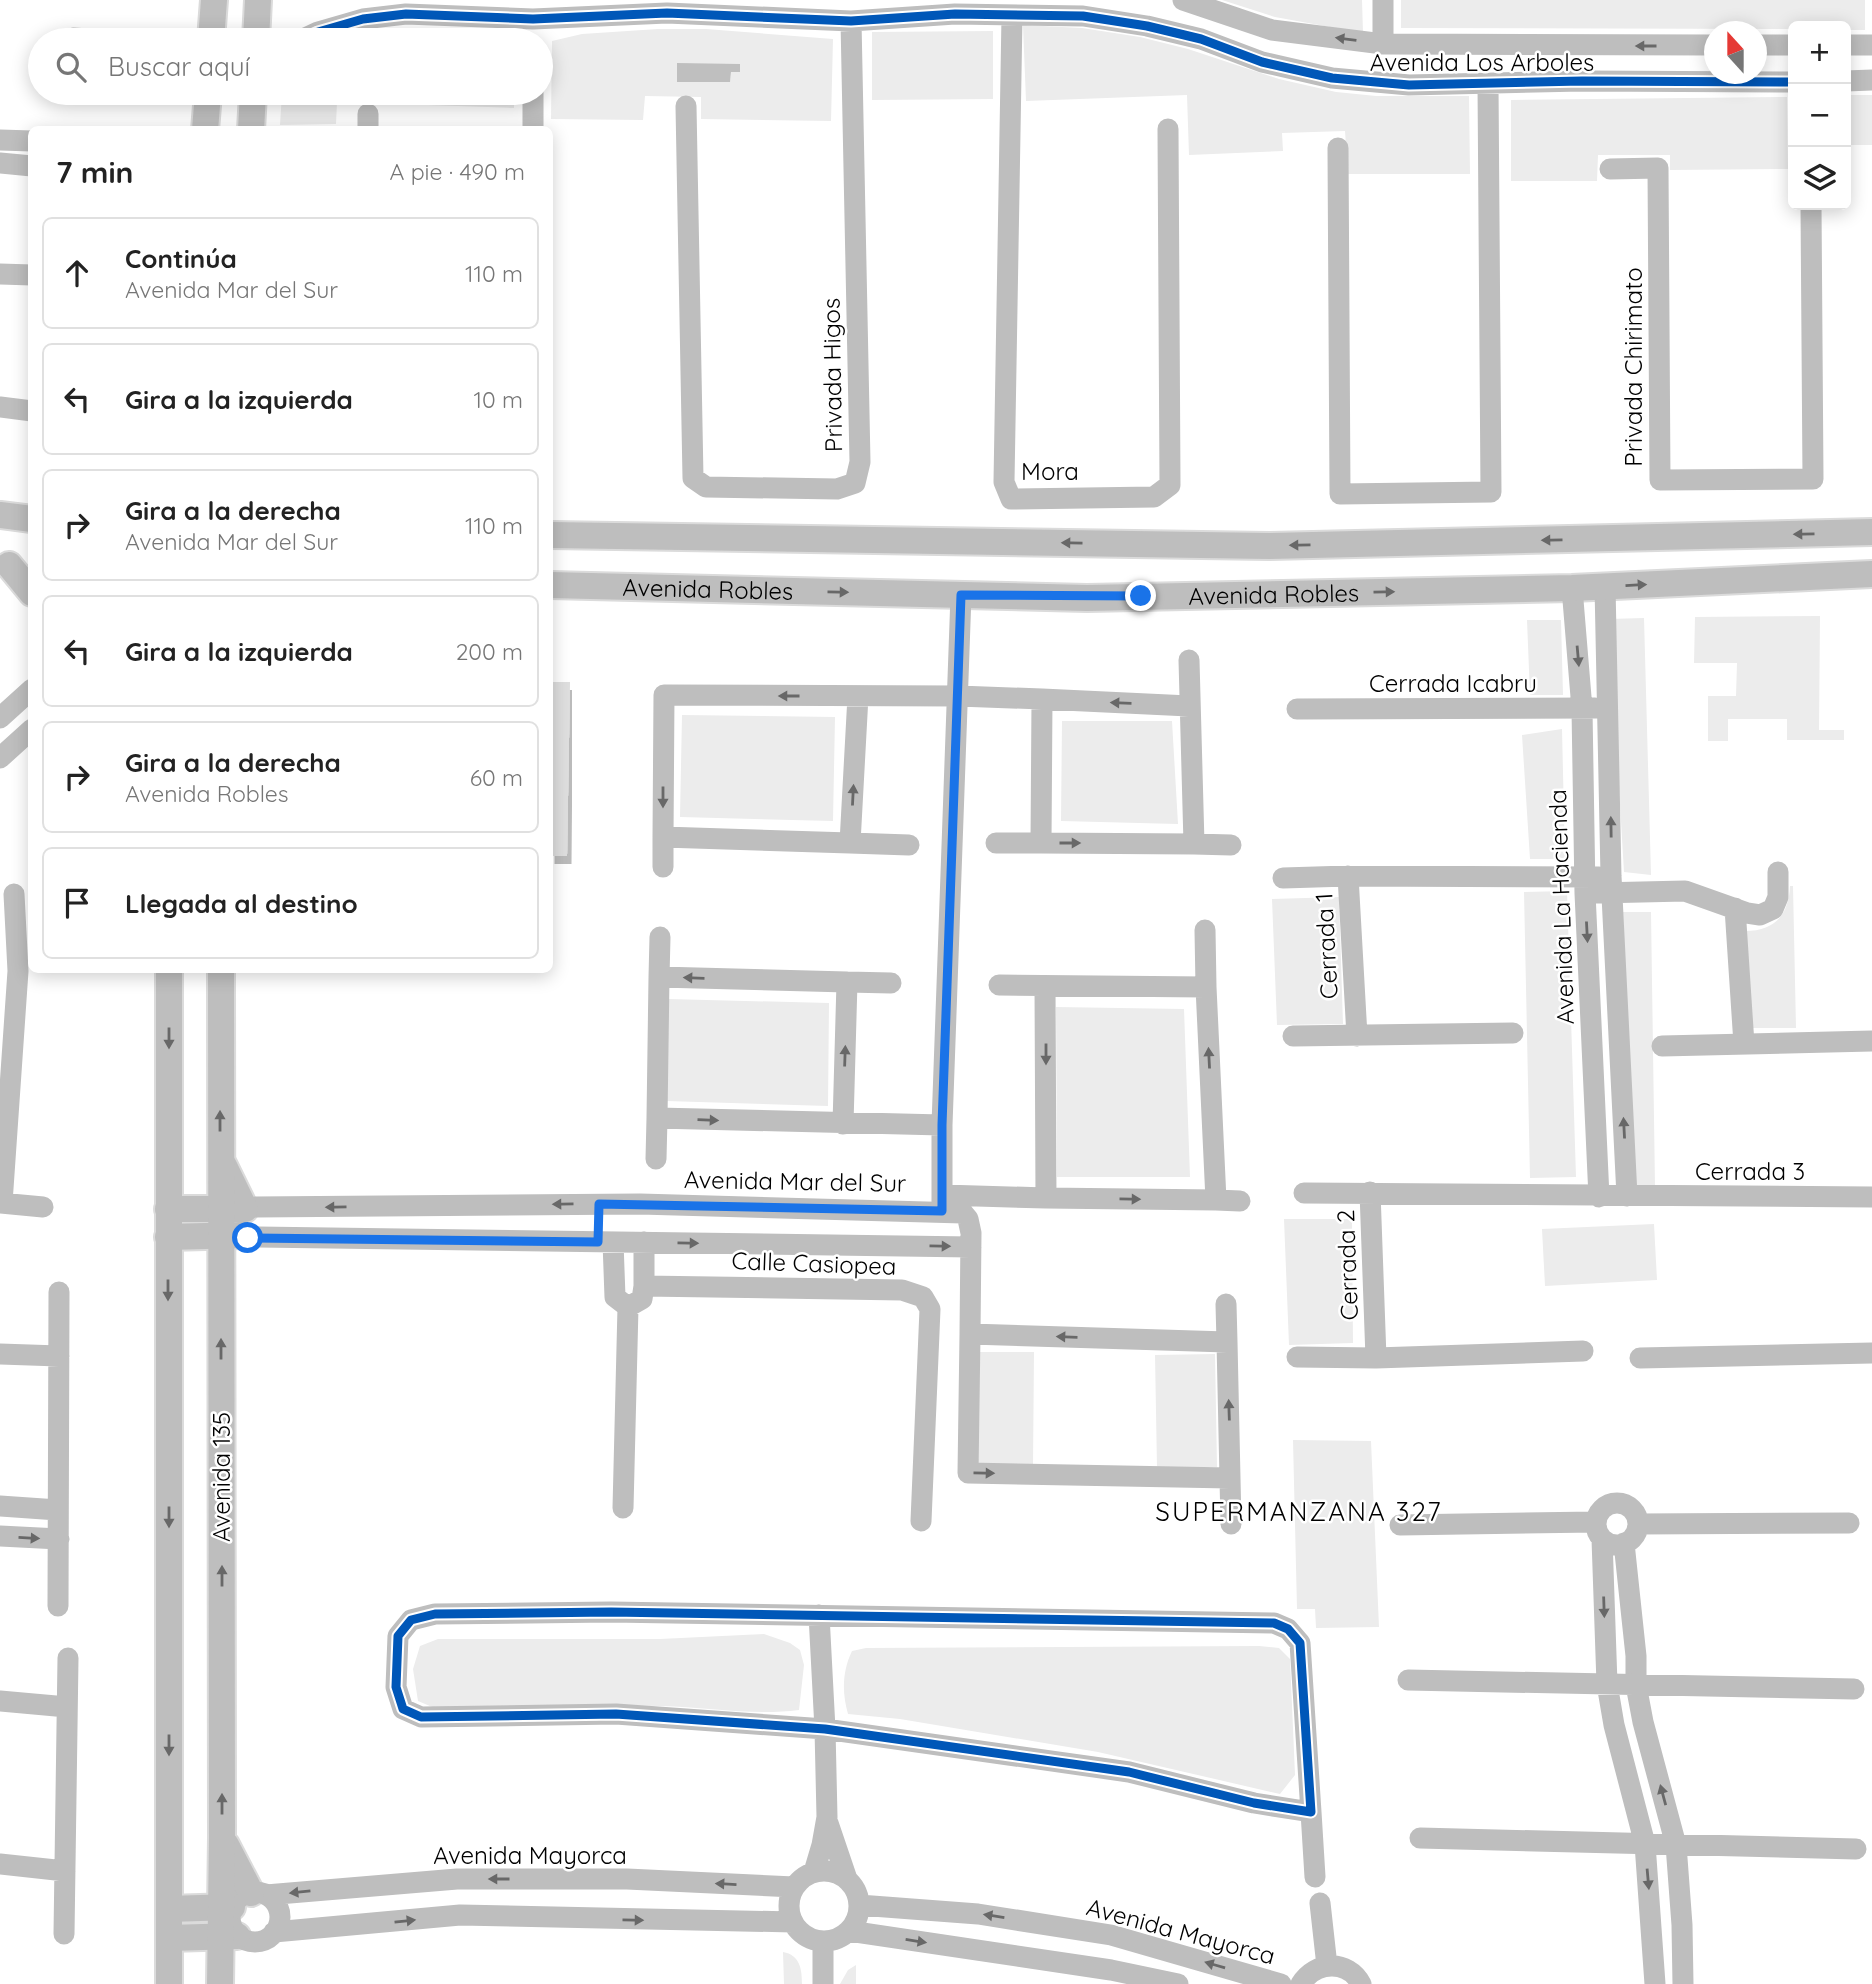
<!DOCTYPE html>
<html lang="es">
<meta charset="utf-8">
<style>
body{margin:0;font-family:Quicksand,sans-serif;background:#f6f6f6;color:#222}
.controls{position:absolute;right:21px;top:21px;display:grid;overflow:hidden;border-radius:10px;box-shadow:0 4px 18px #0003}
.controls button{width:63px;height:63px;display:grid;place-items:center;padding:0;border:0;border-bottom:2px solid #e0e0e0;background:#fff;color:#222;font:35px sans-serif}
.compass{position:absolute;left:1704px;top:21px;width:63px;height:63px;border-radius:50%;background:#fff;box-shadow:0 4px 18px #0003;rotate:339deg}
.stop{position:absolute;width:21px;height:21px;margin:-16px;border:5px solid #1a73e8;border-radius:50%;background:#fff}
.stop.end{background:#1a73e8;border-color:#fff;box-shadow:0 2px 7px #0008}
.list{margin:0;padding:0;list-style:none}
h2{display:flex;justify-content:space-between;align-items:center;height:91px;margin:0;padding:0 28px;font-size:30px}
h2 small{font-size:23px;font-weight:400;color:#767676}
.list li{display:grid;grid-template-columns:46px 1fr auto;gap:21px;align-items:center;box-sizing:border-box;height:112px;margin:0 14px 14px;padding:0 14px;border:2px solid #e0e0e0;border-radius:10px}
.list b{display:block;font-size:26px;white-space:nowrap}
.list p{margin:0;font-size:23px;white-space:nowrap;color:#767676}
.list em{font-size:23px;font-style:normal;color:#767676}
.icon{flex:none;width:38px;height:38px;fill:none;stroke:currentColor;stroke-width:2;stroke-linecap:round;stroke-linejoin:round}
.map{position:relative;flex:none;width:1872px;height:1984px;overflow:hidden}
.search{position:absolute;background:#fff;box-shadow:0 4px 18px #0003;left:28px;top:28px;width:525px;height:77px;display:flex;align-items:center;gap:18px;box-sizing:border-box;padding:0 24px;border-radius:38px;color:#767676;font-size:26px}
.panel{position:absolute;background:#fff;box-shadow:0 4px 18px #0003;left:28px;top:126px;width:525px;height:847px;border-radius:10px}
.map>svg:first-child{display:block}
</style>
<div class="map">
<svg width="1872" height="1984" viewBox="0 0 1872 1984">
<defs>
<filter id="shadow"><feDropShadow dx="4.5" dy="8" stdDeviation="0" flood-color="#0004"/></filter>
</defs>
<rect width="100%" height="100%" fill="#fff"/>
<!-- green -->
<path fill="#ececec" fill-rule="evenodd" d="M1222,0H1362L1363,33L1275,17Z
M1401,0H1865V30H1846V26H1793V29L1401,28Z
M1023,25L1082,28L1140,37L1188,49L1279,79L1336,92L1376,96H1469L1470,174H1348L1345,131L1282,133L1283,151L1189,155L1187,95L1026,101Z
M368,29L516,38V40H334Z
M658,29H706L833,39L831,121L701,119V97L645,96L643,120L551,119L552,41L582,34ZM678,63L740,72H731L730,81Z
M993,31V99L872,100V32Z
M282,93H514V108L337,102L336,124L280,125Z
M1846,95H1872V145H1846Z
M1787,97L1788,169L1670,170V155H1598L1597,181H1511V100Z
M1820,616L1819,730H1844V740H1787V719H1728V741H1708V696H1736L1737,663H1694L1695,617Z
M1644,618L1651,875L1624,872L1609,619Z
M1527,620H1561L1563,695H1530Z
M682,715L835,717L833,821L680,817Z
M1062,721H1172L1178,824L1061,821Z
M1562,729L1565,859H1530L1522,735Z
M1790,886H1793L1796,1028H1748L1745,931C1775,931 1789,914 1790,886Z
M1567,891L1576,1177L1530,1178L1524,892Z
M1339,897L1343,1024L1277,1025L1272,899Z
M1623,912H1651L1655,1187H1630Z
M668,999L829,1003L828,1106L666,1101Z
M1056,1007L1184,1009L1190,1177H1057Z
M1284,1219H1352L1353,1343L1289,1345Z
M1654,1224L1657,1280L1545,1286L1542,1229Z
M970,1352H1034L1033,1465L969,1464Z
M1215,1354L1217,1467L1157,1468L1155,1355Z
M1293,1440L1371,1441L1379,1627L1316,1628L1315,1609H1297Z
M764,1634L790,1643L800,1650L804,1665L799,1710C753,1716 707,1707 661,1706C586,1704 512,1706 437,1709L418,1701L413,1669L420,1646L438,1639H660Z
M1259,1646L1279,1648L1290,1659L1295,1775L1280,1794L1098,1752L900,1719L848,1714C842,1693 842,1672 852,1651L866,1648Z
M783,1952C800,1955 802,1969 802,1984H784Z
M856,1965V1984H840L848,1970Z"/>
<!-- water -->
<path fill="#bfbfbf" d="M677,63L740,64V72H731L730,82H677Z"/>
<!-- building -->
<path fill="#dfdfdf" filter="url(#shadow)" d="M550,682H570L567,856H550Z"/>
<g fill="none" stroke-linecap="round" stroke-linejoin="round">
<defs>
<g id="major">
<path d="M211,40L214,0"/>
<path d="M256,40L258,0"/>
<path d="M205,130L208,93"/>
<path d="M251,130L253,93"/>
<path d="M0,515L32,519"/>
<path d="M550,535L1269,546L1872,532"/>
<path d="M9,565L32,593"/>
<path id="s1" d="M550,585L1087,598L1572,588L1872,574"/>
<path d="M168,1209H245L224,1166"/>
<path d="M168,1237L243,1235"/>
<path d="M226,1845L251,1893"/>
<path d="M169,1909L232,1907"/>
<path d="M169,1938L237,1936"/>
<path d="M169,1984V970"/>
<path d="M220,1984L222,1838L221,970"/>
</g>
</defs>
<!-- major casing -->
<use href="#major" stroke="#dbdbdb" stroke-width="30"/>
<!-- minor -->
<path stroke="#bebebe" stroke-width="21" d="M1183,0L1272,30L1383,44L1714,45
M1383,0V44
M1012,16L1004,482L1011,499L1154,497L1170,485L1168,129
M73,38L106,40
M301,40L318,32L363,19L406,14L533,19L667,13L851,21L955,14L1083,16L1147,26L1201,39L1262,62L1332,78L1409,85L1582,81L1793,82
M1756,45H1793
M1846,45H1872
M1846,81L1872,80
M533,93V130
M686,106L693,478L706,487L837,489L855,483L860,462L851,21
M368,114V130
M0,140L32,141
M1338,148L1340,494L1491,492L1488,84
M0,163L32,166
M1610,169L1658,168L1660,480L1813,479L1811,205
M0,274L32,275
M0,407L32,411
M1605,586L1611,876L1627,1196
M1572,588L1582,709L1585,893L1599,1197
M1189,660L1194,844L1041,843L1042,699L1189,706
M858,696L850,843L663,837L664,695L958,696L1042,699
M1297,709L1595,708
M0,718L32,689
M0,758L32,729
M850,843L909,845
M996,843H1041
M1194,844L1231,845
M663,867V837
M1348,876L1357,1036
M1283,878L1348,876L1599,877
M1598,893L1685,891L1747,913L1760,915L1773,909L1778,897V872
M1735,908L1744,1044
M1205,930L1206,987
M659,977L660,937
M847,982L891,983
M999,985L1206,987L1216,1200L1046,1198L1045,986
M1293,1036L1513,1033
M1662,1046L1872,1041
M843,1124L847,982L659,977L657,1118L942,1125V1211
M942,1125L961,595
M656,1159L657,1118
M1370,1192L1376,1358
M1304,1193L1872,1197
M943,1195L1046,1198
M1216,1200L1240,1201
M0,1203L43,1207
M2,1203L18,971L14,894
M255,1207L640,1204L963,1213L968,1219L971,1233L970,1334
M258,1237L971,1247
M613,1242L615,1297L628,1307L642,1299L644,1286V1242
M644,1286L902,1290L923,1297L930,1309L921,1521
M1226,1304L1227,1342
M0,1354L59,1356
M1297,1357L1376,1358L1583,1351
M1640,1358L1872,1353
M1230,1478L968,1473L970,1334L1227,1342L1231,1524
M1596 1524a21 21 0 1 1 42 0a21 21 0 1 1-42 0Z
M0,1506L58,1510
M623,1508L628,1307
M1638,1524L1849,1523
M1400,1525L1595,1522
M0,1536L59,1539
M1602,1539L1607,1684L1614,1725L1645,1844L1655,1984
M1624,1543L1636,1656V1685L1643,1722L1676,1845L1682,1925L1683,1984
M58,1606L59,1292
M611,1612L1274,1623L1288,1629L1300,1643L1311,1812L1254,1803L1129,1772L825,1729L616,1714L421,1717L403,1709L396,1687L398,1636L411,1620L435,1614Z
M1408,1680L1854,1689
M0,1701L67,1707
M1311,1812L1315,1877
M828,1823L847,1879
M1420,1838L1856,1849
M0,1864L65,1871
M789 1906a35 35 0 1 1 70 0a35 35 0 1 1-70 0Z
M814,1872L822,1845L827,1817L825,1729L819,1615
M230 1917a25 25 0 1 1 50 0a25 25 0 1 1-50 0Z
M266,1895L457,1879H627L794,1887
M1320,1903L1327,1966
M859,1905L978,1914L1111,1935L1281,1984
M849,1931L1111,1970L1178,1984
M274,1932L460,1915L793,1922
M64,1934L68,1658
M823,1941V1984
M1301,1984C1315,1961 1348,1959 1361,1984"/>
<!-- major -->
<use href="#major" stroke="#bebebe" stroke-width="26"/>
<defs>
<path id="cycleway" d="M301,40L318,32L363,19L406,14L533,19L667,13L851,21L955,14L1083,16L1147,26L1201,39L1262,62L1332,78L1409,85L1582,81L1793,82
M611,1612L1274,1623L1288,1629L1300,1643L1311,1812L1254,1803L1129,1772L825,1729L616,1714L421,1717L403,1709L396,1687L398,1636L411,1620L435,1614Z"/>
</defs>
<!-- cycleway casing -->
<use href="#cycleway" stroke="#fff" stroke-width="13"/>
<!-- cycleway -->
<use href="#cycleway" stroke="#0057b8" stroke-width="9"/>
</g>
<!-- one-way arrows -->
<defs><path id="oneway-solid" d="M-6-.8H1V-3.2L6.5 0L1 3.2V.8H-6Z" transform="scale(1.75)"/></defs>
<g fill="#686868">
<use href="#oneway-solid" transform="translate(1346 39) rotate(-173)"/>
<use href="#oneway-solid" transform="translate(1646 46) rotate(180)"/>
<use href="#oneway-solid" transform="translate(1804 534) rotate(179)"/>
<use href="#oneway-solid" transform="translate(1552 540) rotate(179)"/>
<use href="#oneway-solid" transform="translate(1072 543) rotate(-179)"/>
<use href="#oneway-solid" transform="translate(1300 545) rotate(179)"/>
<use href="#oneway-solid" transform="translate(1636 585) rotate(-3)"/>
<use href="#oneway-solid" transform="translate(838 592) rotate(1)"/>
<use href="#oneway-solid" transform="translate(1384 592) rotate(-1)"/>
<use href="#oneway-solid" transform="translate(1578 656) rotate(85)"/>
<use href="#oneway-solid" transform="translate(789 696) rotate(-180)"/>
<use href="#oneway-solid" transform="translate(1121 703) rotate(-178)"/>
<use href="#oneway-solid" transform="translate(853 795) rotate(-87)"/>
<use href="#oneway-solid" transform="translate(663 797) rotate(90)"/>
<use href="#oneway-solid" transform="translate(1611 827) rotate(-91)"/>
<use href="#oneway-solid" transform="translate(1070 843)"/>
<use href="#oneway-solid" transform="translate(1587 932) rotate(87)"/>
<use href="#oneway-solid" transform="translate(694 978) rotate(-178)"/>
<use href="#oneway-solid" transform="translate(169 1038) rotate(90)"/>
<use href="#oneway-solid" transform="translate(1046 1054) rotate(90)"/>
<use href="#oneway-solid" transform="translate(845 1056) rotate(-88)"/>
<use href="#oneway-solid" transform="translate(1209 1058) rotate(-93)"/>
<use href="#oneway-solid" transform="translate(708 1120) rotate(2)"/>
<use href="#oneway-solid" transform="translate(220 1121) rotate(-90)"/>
<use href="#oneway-solid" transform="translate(1624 1128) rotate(-93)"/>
<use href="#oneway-solid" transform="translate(1130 1199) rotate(1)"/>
<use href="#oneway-solid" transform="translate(563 1204) rotate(179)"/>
<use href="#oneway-solid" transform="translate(336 1207) rotate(179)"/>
<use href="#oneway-solid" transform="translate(688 1243) rotate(1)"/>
<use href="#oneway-solid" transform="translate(940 1246) rotate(1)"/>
<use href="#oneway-solid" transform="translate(168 1290) rotate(90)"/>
<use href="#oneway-solid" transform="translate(1067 1337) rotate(-178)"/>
<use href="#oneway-solid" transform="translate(221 1349) rotate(-90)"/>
<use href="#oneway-solid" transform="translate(1229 1410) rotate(-92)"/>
<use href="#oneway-solid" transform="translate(984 1473) rotate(1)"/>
<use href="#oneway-solid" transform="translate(169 1517) rotate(90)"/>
<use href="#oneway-solid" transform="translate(29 1538) rotate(3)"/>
<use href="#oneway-solid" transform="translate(222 1576) rotate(-90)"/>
<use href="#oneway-solid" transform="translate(1604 1607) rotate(88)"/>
<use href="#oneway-solid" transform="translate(169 1745) rotate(90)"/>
<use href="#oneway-solid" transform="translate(1663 1795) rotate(-105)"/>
<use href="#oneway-solid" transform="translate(222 1804) rotate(-90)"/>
<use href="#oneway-solid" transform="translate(499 1879) rotate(-180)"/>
<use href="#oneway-solid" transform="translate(1648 1879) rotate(85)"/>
<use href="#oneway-solid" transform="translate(726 1884) rotate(-177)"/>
<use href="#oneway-solid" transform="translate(300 1892) rotate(174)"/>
<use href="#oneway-solid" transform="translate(994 1916) rotate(-171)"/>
<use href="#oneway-solid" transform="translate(633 1920) rotate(1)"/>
<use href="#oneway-solid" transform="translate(405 1921) rotate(-6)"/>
<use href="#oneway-solid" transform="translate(916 1941) rotate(9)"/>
<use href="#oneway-solid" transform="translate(1215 1965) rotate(-164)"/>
</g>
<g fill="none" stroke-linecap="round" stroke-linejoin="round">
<!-- route -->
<path stroke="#1a73e8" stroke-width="9" d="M248,1238L598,1242L599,1204L942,1211V1125L961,595L1141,596"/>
</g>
<g text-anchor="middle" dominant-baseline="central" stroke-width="5" stroke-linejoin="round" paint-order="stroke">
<!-- street labels -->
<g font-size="24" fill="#000" stroke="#fff">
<text x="1482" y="62">Avenida Los Arboles</text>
<text transform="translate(1633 367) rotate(-90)">Privada Chirimato</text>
<text transform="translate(832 375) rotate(-91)">Privada Higos</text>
<text x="1050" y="471">Mora</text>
<text stroke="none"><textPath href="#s1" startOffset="158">Avenida Robles</textPath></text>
<text stroke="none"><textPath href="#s1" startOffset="724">Avenida Robles</textPath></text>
<text x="1453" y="683">Cerrada Icabru</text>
<text transform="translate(1561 907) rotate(-92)">Avenida La Hacienda</text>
<text transform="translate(1326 946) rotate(-93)">Cerrada 1</text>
<text x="1750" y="1171">Cerrada 3</text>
<text transform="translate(795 1181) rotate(1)">Avenida Mar del Sur</text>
<text transform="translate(814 1263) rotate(2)">Calle Casiopea</text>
<text transform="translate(1347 1265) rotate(-92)">Cerrada 2</text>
<text transform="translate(221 1477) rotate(-90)">Avenida 135</text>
<text x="530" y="1855">Avenida Mayorca</text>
<text transform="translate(1181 1931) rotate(15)">Avenida Mayorca</text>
</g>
<!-- neighbourhood labels -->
<g font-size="26" letter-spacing="2" fill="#000" stroke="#fff">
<text x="1299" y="1511">SUPERMANZANA 327</text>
</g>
</g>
</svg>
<div class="controls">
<button>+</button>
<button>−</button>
<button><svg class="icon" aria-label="layers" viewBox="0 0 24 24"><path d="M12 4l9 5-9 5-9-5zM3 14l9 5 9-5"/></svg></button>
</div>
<svg class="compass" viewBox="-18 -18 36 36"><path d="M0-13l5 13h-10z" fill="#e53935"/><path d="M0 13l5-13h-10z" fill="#767676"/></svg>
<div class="stop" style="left:248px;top:1238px"></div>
<div class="stop end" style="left:1141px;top:596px"></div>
<div class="search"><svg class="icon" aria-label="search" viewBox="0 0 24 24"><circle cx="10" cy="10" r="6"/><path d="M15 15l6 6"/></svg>Buscar aquí</div>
<section class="panel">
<h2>7 min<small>A pie · 490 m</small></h2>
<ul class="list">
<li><svg class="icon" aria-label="ahead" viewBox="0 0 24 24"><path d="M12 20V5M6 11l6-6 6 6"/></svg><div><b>Continúa</b><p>Avenida Mar del Sur</p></div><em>110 m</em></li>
<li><svg class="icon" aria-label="left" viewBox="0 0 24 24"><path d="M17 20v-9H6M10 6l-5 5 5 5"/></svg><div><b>Gira a la izquierda</b></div><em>10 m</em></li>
<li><svg class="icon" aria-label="right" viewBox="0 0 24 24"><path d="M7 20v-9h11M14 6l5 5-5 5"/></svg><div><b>Gira a la derecha</b><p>Avenida Mar del Sur</p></div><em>110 m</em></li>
<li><svg class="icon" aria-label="left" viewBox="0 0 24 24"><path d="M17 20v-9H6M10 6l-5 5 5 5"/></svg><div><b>Gira a la izquierda</b></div><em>200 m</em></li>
<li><svg class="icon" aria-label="right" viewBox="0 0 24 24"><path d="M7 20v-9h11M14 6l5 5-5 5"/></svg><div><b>Gira a la derecha</b><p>Avenida Robles</p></div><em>60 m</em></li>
<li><svg class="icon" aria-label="arrive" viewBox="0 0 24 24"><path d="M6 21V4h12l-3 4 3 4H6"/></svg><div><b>Llegada al destino</b></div></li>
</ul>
</section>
</div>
